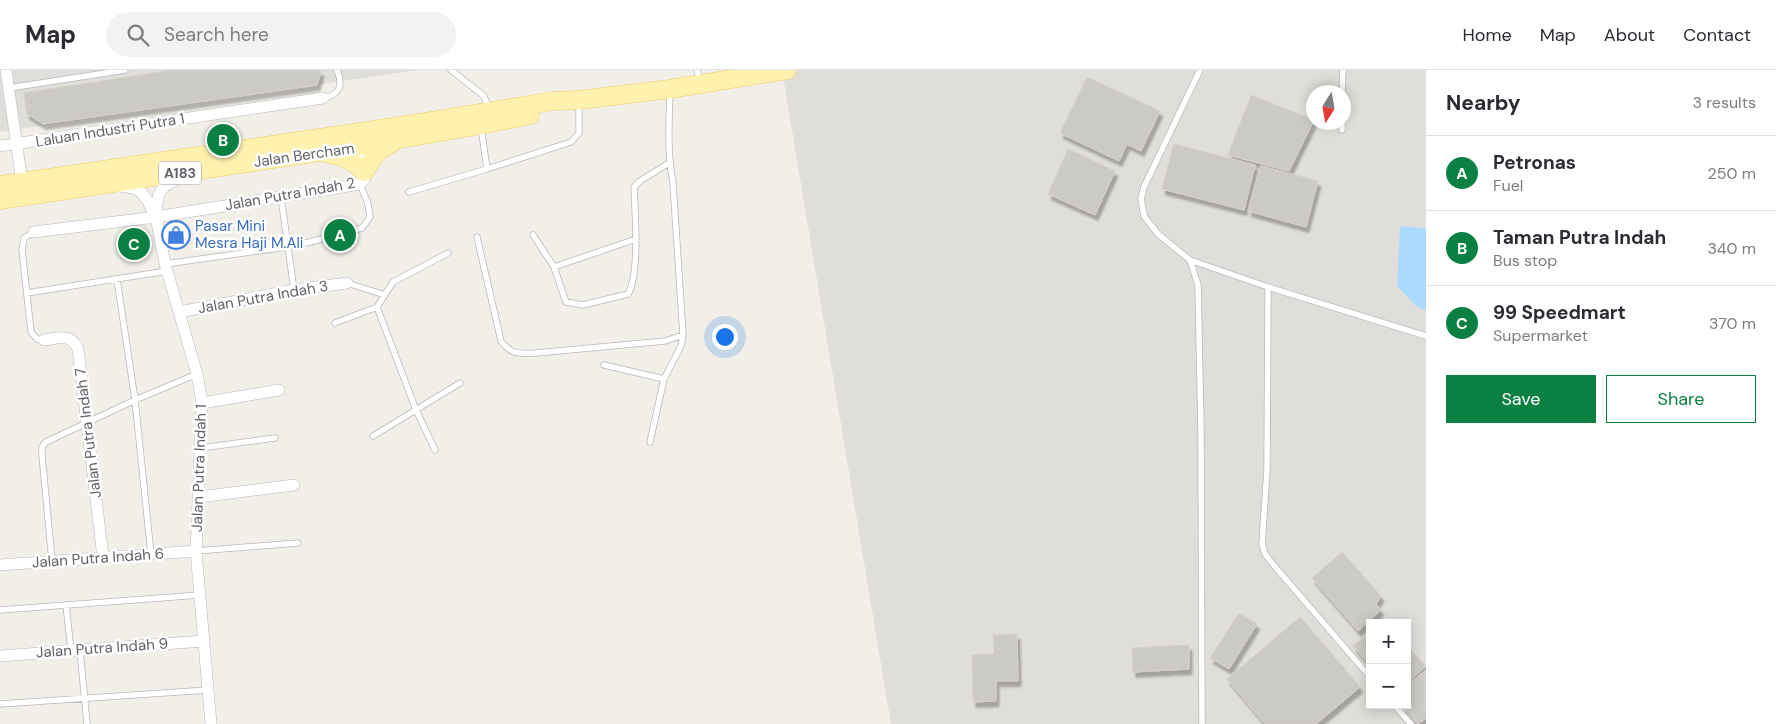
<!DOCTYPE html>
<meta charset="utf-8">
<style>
body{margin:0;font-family:"DM Sans",sans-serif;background:#f2f2f3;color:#2b2b33}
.controls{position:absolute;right:15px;bottom:15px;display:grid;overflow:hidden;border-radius:0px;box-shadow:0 2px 12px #0003}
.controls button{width:45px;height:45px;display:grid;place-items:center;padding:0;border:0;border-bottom:1px solid #e1e1e2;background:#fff;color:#2b2b33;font:25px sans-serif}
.compass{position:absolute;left:1306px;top:15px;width:45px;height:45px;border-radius:50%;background:#fff;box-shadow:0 2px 12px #0003;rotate:191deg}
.you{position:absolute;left:724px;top:266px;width:18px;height:18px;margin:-12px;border:4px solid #fff;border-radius:50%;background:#1a73e8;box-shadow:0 0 0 8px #1a73e833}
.badge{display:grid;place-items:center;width:32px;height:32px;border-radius:50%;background:#0b8043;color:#fff;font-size:16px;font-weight:700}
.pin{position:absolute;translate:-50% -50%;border:2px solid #fff;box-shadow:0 1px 5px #0006}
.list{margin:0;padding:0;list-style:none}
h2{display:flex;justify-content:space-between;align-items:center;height:65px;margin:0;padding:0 20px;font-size:21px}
h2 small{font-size:16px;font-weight:400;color:#7c7c81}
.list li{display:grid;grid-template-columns:32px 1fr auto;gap:15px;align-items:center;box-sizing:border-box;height:75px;padding:0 20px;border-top:1px solid #e1e1e2}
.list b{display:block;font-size:19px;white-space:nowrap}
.list p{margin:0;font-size:16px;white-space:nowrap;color:#7c7c81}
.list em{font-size:16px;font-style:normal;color:#7c7c81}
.actions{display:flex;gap:10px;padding:15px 20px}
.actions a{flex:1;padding:11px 0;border:1px solid #0b8043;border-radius:0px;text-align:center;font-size:18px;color:#0b8043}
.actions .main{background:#0b8043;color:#fff}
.icon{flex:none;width:28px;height:28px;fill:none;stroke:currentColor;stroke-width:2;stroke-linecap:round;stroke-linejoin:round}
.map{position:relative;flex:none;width:1426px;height:654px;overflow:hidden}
header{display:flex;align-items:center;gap:30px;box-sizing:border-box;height:70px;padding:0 25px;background:#fff;border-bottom:1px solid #e1e1e2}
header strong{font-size:24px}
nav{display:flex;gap:28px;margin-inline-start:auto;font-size:18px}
.search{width:350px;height:45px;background:#f2f2f3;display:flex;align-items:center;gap:12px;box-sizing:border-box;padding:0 18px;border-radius:28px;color:#7c7c81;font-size:19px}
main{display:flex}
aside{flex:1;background:#fff}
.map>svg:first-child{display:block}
</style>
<header>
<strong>Map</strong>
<div class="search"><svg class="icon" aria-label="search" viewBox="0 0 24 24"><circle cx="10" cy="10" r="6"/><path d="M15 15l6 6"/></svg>Search here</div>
<nav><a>Home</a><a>Map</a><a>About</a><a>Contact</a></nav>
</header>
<main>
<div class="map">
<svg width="1426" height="654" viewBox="0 0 1426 654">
<defs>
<filter id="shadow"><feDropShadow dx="3" dy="5.5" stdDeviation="1" flood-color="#0004"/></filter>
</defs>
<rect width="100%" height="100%" fill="#f1efe8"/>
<!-- industrial -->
<path fill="#e0deda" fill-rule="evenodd" d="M0,0H417L0,62Z
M782,0H1426V654H891ZM1314,22H1344V52H1314ZM1370,553H1407V635H1370Z"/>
<!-- water -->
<path fill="#aadaff" d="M1400,156L1426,159V240L1418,238L1397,216Z"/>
<!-- building -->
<path fill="#cccac5" stroke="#d6d1c6" filter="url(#shadow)" d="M173,0H320L321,2L317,15L43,54L27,44L24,23Z
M1087,7L1160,41L1141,81L1127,74L1119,91L1060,63Z
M1251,25L1314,50L1289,101L1228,85Z
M1174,74L1255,95L1244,140L1162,119Z
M1068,79L1115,101L1095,145L1048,124Z
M1261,96L1318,111L1306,157L1248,141Z
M1342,482L1381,526L1376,534L1381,540L1358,561L1312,508Z
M1239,543L1257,554L1229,599L1210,588Z
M1300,547L1360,617L1316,654H1265L1227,609Z
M1370,562V595L1353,576Z
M1017,564L1018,611H996V631L973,632L972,585L994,584L993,565Z
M1189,575V599L1133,602L1132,578Z
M1407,576L1426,596L1407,613Z
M1426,600V648L1418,654L1403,635H1407V615Z"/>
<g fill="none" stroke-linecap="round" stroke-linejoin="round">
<defs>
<path id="service" d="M451,0L484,26L489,39
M697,0L700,12
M1200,0L1144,117L1141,129L1144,146L1158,164L1190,190L1198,215L1201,360L1202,654
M9,18L125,0
M1342,22L1343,0
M323,28C341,25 343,15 337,0
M481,57L487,99
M1342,60V52
M409,122L487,99L571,72L579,63V32
M281,127L294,220
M34,162L24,168L22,180L31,262L37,269L44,270
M533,165L554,197L566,232L583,235L628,224C640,204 635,142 634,117L640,111L669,93
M477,167L501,271C513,286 518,283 536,283L665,271L683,265
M1190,190L1268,217L1426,266
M165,194L287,177L310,172L362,158L370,147L368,134L360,114
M554,197L636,169
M117,209L135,330L151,484
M347,213L385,225
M1268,217L1267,401L1262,474L1265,484L1272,493L1370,607
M27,223L167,201
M335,253L377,237
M604,295L664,309
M373,366L460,313
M650,372L664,309L681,276L683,265L673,113C667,82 669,52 670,21
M201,378L275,368
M435,380L416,340L377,237L393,212L448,183
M196,481L298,473
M52,491L42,385V377L46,372L135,330L197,304
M66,535L71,581
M0,540L200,525
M80,580L87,654
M0,634L208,620
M1394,635L1411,654"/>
<path id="minor" d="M6,0L22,112L20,117
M0,76L323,28
M120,116L134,118L141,122L147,130L156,147L165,194L197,304L202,333L196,481L211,654
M156,146C157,122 158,117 181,108
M34,162L156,147L360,114L365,108L360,76
M179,242L294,220L347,213
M44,270C59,268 71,263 78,279L103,487
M202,333L279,320
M199,427L294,415
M0,495L196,481
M0,586L204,571"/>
<path id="primary" d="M329,84C344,86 354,91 364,102L377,82L391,74
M0,115L401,56L553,31L579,30L670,19L787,0
M0,130L360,76L481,55L530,45"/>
</defs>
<!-- service casing -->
<use href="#service" stroke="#b5b8bc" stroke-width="7"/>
<!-- minor casing -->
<use href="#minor" stroke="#b5b8bc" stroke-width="12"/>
<!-- primary casing -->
<use href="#primary" stroke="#f2c960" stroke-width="19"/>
<!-- service -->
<use href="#service" stroke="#fff" stroke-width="5.5"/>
<!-- minor -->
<use href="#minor" stroke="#fff" stroke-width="11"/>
<!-- primary -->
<use href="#primary" stroke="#fff2af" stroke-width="18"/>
</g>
<!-- icons -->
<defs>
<symbol id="shop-ring" viewBox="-11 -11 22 22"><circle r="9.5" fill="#fff" stroke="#3f7fe0" stroke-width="1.5"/><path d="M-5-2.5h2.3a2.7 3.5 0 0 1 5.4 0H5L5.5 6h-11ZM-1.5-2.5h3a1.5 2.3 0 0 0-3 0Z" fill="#3f7fe0"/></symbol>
</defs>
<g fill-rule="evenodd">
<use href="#shop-ring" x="160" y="149" width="32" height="32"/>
</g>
<g text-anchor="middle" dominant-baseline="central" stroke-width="5" stroke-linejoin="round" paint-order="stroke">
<!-- shield labels -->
<rect fill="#fff" stroke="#8f9295" stroke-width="1" x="159" y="91.5" width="42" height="23" rx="4"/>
<g font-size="14" font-weight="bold" fill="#5f6368">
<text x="180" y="103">A183</text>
</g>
<!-- street labels -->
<g font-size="15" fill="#5f6368" stroke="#fff">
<text transform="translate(110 60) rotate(-9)">Laluan Industri Putra 1</text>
<text transform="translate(304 85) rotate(-8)">Jalan Bercham</text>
<text transform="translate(290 124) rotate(-10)">Jalan Putra Indah 2</text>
<text transform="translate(263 227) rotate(-10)">Jalan Putra Indah 3</text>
<text transform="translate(88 363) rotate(-97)">Jalan Putra Indah 7</text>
<text transform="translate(199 398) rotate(-88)">Jalan Putra Indah 1</text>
<text transform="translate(98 488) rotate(-4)">Jalan Putra Indah 6</text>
<text transform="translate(102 578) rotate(-4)">Jalan Putra Indah 9</text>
</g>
<!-- shop labels -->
<g font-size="15" fill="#366cbe" stroke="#fff" text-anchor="start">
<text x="195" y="156">Pasar Mini<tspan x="195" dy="17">Mesra Haji M.Ali</tspan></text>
</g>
</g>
</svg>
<div class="controls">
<button>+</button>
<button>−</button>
</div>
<svg class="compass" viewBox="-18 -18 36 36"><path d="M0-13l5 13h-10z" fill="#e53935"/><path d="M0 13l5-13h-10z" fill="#7c7c81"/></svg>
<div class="you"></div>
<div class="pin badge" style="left:340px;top:165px">A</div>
<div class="pin badge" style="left:223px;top:70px">B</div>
<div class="pin badge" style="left:134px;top:174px">C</div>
</div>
<aside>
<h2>Nearby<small>3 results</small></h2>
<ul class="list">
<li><span class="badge">A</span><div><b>Petronas</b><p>Fuel</p></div><em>250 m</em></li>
<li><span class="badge">B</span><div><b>Taman Putra Indah</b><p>Bus stop</p></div><em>340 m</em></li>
<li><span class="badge">C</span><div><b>99 Speedmart</b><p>Supermarket</p></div><em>370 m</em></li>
</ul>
<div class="actions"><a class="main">Save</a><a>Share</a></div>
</aside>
</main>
